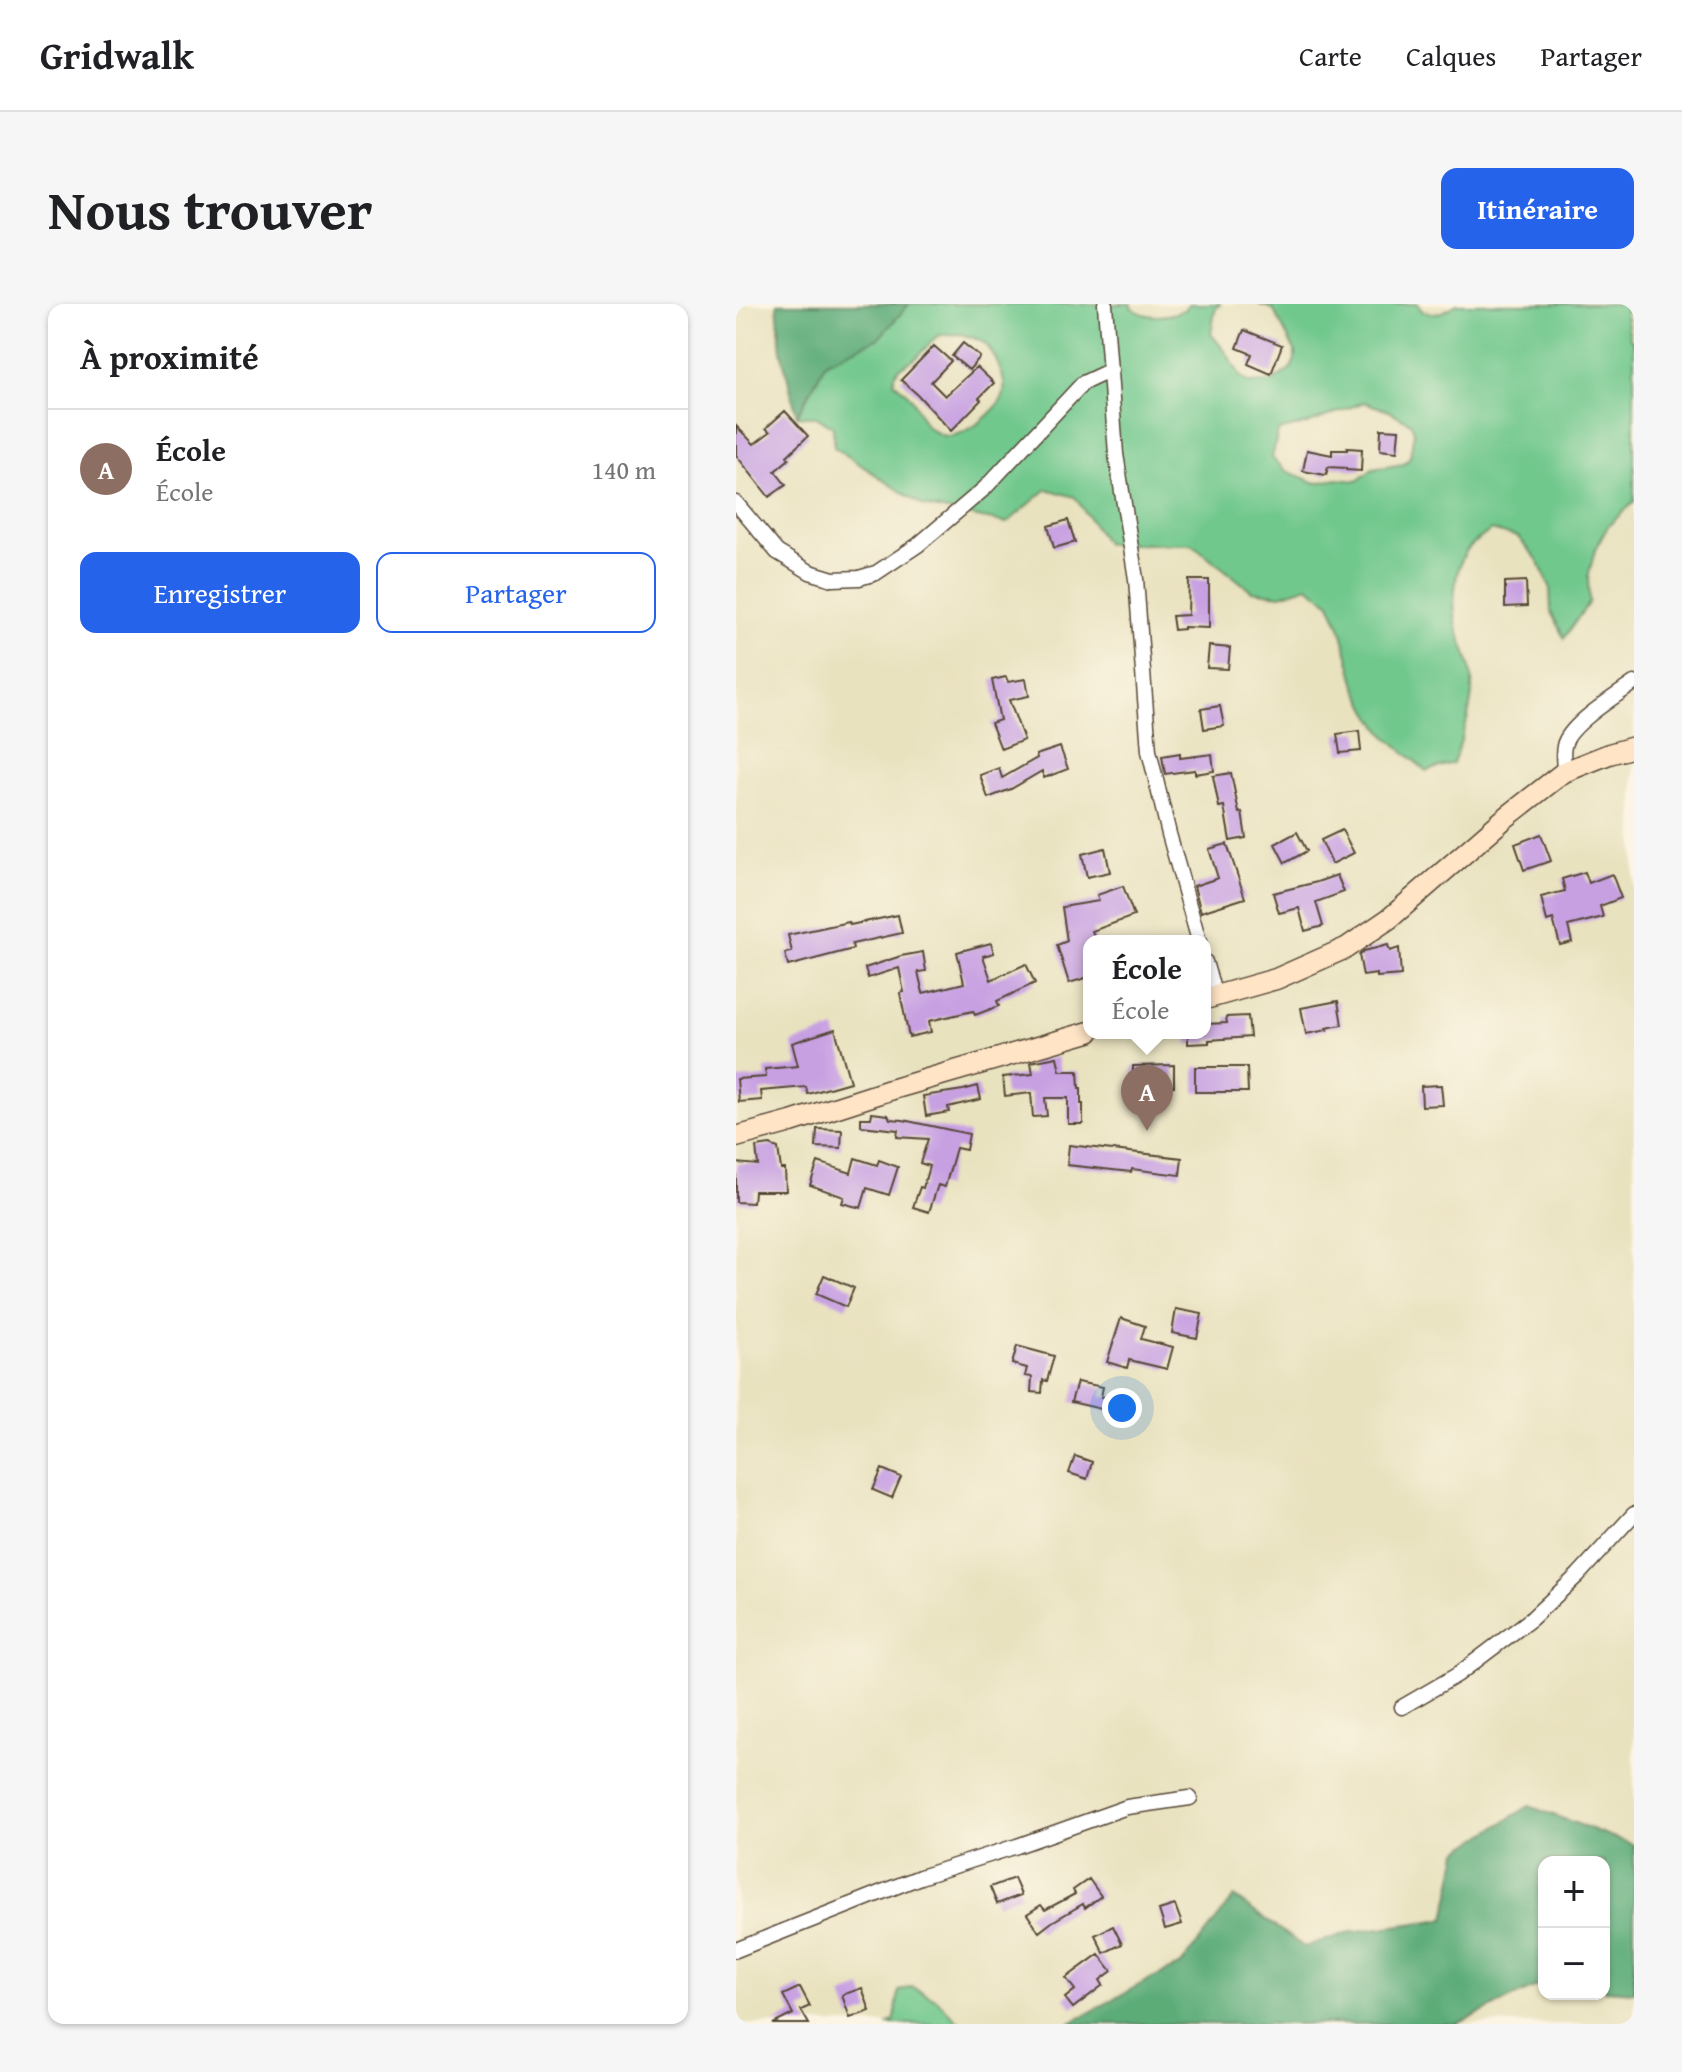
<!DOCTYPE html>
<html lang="fr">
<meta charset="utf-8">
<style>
body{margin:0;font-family:"Gentium Book Plus",serif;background:#f6f6f6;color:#202124}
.controls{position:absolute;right:24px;bottom:24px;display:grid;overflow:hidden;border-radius:16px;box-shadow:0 2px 6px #0004}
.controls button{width:72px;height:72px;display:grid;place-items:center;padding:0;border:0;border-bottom:2px solid #e0e0e0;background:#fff;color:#202124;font:40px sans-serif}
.you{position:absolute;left:386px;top:1104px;width:28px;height:28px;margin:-20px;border:6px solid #fff;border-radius:50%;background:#1a73e8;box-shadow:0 0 0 12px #1a73e833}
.badge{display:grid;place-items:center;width:52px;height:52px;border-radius:50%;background:#2563eb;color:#fff;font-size:26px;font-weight:700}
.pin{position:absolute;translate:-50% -66px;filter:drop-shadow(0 2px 4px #0008)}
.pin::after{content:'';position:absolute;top:42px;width:28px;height:24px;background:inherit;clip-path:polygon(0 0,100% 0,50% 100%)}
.popup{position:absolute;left:347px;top:631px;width:128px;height:104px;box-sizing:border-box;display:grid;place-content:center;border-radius:16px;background:#fff;filter:drop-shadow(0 2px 6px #0005);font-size:26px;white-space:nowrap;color:#757577}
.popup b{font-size:30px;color:#202124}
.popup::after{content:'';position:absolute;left:50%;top:100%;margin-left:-16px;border:16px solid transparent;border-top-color:#fff}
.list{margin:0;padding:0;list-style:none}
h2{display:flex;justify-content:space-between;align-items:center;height:104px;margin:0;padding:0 32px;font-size:34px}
h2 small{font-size:26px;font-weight:400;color:#757577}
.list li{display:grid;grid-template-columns:52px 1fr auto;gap:24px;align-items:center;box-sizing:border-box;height:120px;padding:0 32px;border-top:2px solid #e0e0e0}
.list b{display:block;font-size:30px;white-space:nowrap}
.list p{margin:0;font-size:26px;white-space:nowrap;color:#757577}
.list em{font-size:26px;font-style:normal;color:#757577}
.actions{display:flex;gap:16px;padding:24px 32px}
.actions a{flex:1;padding:18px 0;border:2px solid #2563eb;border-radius:16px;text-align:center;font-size:28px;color:#2563eb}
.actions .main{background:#2563eb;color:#fff}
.map{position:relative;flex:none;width:898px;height:1720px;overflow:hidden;border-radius:16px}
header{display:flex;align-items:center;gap:48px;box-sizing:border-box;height:112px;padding:0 40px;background:#fff;border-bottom:2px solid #e0e0e0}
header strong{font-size:38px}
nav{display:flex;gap:44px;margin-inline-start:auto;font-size:28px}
.intro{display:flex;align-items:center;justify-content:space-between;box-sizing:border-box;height:192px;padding:0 48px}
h1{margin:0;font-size:56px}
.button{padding:20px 36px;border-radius:16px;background:#2563eb;color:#fff;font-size:28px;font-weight:700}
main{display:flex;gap:48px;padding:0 48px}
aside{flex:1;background:#fff;border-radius:16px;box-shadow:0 2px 6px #0004}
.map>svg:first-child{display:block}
</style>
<header>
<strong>Gridwalk</strong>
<nav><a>Carte</a><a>Calques</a><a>Partager</a></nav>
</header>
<div class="intro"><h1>Nous trouver</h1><a class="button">Itinéraire</a></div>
<main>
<aside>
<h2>À proximité<small></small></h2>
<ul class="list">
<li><span class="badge" style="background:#8d6e63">A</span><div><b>École</b><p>École</p></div><em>140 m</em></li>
</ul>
<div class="actions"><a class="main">Enregistrer</a><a>Partager</a></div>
</aside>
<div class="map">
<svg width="898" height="1720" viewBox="0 0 898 1720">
<rect width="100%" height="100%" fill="#fcf5e5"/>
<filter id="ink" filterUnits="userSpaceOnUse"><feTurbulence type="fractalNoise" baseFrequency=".0125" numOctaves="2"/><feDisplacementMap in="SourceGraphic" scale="16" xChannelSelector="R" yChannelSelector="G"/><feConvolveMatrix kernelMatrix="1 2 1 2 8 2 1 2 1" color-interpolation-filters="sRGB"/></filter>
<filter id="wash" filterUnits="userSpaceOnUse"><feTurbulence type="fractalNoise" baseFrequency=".006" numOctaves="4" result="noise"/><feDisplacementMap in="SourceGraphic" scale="32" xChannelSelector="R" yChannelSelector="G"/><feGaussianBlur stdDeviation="1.8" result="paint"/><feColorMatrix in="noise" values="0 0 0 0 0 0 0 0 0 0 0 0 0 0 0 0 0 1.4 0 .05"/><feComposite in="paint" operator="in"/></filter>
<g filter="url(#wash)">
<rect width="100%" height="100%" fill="#e9e2bf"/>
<!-- green -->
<path fill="#71c88d" stroke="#567956" stroke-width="2" fill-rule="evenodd" d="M173,0H395V3C410,16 433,13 450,5L452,0H484L479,6L475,30L490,48L505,73L513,79L536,78L555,64L559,56V47L537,5L522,0H682L685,6C701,13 708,8 721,0H888L894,34L898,38V198L872,222L859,246L852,273L853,298L828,334L815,308L814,282L801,255L782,233L755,226C748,232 737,238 731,246C717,266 715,307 723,329C728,345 735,359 736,376C738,399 725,438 717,459L690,467L647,429L632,406L620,382L605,325L594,299L572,282L545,291L516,287L456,240H370L339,193L311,185L271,219L187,202L98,143L97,123L80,113L61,112L90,58L143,34ZM225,30C233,33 242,34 248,39C258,47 271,76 268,89C265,106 224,138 206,131C183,122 187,113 176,95C172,89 164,83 158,78L159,71L162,65L180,54L199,34L205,31ZM628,98L653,107L675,119L678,128L674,153L668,160L637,165L621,177L601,175L580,179L550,167L536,154L542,127L571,120Z
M176,1683L200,1695L225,1720H153L159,1715L163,1687Z"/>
<!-- forest -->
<path fill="#5cac78" stroke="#4c6b4b" stroke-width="2" d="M41,0H173L143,34L90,58L61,112L45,47Z
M793,1502L898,1541V1688L868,1686V1558H808V1683H800L721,1720H333L414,1675L445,1661L498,1593L568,1643L615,1628L709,1615L722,1547Z"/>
<g id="blocks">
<!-- building -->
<path fill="#c7a0e2" d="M508,26L546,41L535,70L512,60L516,50L501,44Z
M227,39L244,53L233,66L216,52Z
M198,42L215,57L195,78L209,92L241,63L258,79L243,94L245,96L215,127L181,90L165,76Z
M49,107L72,132L51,152L53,155L39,167L50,181L33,193L0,151V122L18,140L34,128L30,124Z
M645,125L663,126L661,148L644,146Z
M611,144L626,145L625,167L610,166V164L592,163L590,171L567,167L571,146L596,151V146H611Z
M332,216L339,238L318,244L312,222Z
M453,276H473V324L448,323V325L438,326L436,312L452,311Z
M790,277L791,302L769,303V278Z
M473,342L494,344L492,365L471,364Z
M270,373L272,378L290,375L293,392L273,396L288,436L265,445L255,419L264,416L256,376Z
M484,402L488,422L468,425L465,405Z
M623,427L625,447L604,449L601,430Z
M324,443L332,465L308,474L306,467L275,485L252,494L244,471L263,464L266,474L301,454L300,451Z
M444,449V454L476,450L478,467L459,470V466L429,470L426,452Z
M495,469L503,509L506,508L510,534L494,537L488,502L483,503L477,472Z
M606,526L618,549L596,560L585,536Z
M561,528L571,547L549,559L539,540Z
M805,530L815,557L788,566L779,540Z
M491,540L509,594L465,608L458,582L482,574L473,545Z
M369,544L374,568L351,573L346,550Z
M849,568L853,579L876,570L885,594L864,602L867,613L832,622L836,638L824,641L817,615L811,617L805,593L829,587L826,575Z
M601,571L608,588L580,598L587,622L569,627L563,604L543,609L537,589L581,578Z
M387,582L398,612L356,627L360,637H353V673L333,679L321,641L331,637L326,603L363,597L361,591Z
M162,611L166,629L116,640L117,645L52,662L49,649L56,648L52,631L113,618L114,621Z
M255,639L258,649L247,652L255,676L290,660L299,679L261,697L263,702L239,711L237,707L193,717L195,728L173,733L164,689L168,688L163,664L132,674L129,664L165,652L187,648L190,667L182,668L187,689L228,679L221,648Z
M652,641L654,647L663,644L665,671L641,673V670L627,672L623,651L628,647Z
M602,697L606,721L590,724L591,726L570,730L565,704Z
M512,712L514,733L473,736V739L452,740V729H469V720L491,719L490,713Z
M99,725L114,778L72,790L70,783L25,787L26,796L3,798L1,775L30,773L29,765L62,762L56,739Z
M321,753L324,767H342L343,784H345V800H347V820H332V794H309L311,812L297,813L295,789L269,792L267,773L297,770L295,758Z
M438,761V782L397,783V762Z
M459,763H511L512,788H459Z
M705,781L707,801L686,802L685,782Z
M242,782L245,795L212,803L213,808L190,812L187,792L227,786Z
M136,809L152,811L154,815L167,816L233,830L230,846L220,844L209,883L202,881L193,908L177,903L184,883L187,884L193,862L184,859L192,835L161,833L162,826L125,822V814H135Z
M81,825L106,826L105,844L80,843Z
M34,841L42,844L45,865H49L50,887H18L17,899L0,898V859L22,861L20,843Z
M333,841L446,854L444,871L396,865L395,868L331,861Z
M119,854L141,861L143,856L162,863L153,891L131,884L125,904L106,899L108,893L74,881L82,858L115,869Z
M88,971L118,984L110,1003L80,990Z
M440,1005L466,1010L461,1034L436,1029Z
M385,1014L409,1022L405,1035L437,1043L431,1065L393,1056L391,1064L371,1058Z
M281,1042L318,1052L311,1077L307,1076L306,1089L295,1088L296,1073L289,1072L291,1064L276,1060Z
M341,1078L367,1083L365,1093L387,1092L388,1112L374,1113V1107L335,1098Z
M339,1152L356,1158L351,1175L333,1169Z
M146,1165L165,1173L156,1194L137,1186Z
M278,1574L285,1591L261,1600L254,1583Z
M353,1575L365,1592L349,1604L347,1600L316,1618L303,1628L291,1610L305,1601L309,1606L339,1590L337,1586Z
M439,1601L446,1620L429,1625L423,1606Z
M377,1622L386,1640L368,1649L359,1631Z
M363,1650L376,1667L364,1676L367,1681L337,1704L329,1694L339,1686L330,1674Z
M64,1683L74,1702L65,1706L73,1720H37L57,1710L47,1691Z
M126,1684L134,1707L114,1714L106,1691Z"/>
</g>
</g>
<g filter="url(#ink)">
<use href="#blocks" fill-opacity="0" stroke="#554636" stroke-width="2"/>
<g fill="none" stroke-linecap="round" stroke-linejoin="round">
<defs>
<path id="street" d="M369,0L380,150L400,275L413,447L433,530L463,637
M0,199L41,248L74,268L97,275L123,274L140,269L182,241L249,184L347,79L375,66
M828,468C828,460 826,450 828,442C832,421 880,392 898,379
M469,658L479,692
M666,1403L721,1371L795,1315L842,1271L898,1210
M0,1646L184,1573L281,1542L391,1503L454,1494"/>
<path id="secondary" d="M469,695L540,675L610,644L654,614L768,515L828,468L873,450L898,443
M0,833L55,818L157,785L353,728"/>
</defs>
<!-- street casing -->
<use href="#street" stroke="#554636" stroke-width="17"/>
<!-- secondary casing -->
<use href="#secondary" stroke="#554636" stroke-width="23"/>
<!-- street -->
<use href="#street" stroke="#fff" stroke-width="14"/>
<!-- secondary -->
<use href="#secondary" stroke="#ffe4c6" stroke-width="20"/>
</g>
</g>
</svg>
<div class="controls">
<button>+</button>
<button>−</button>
</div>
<div class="you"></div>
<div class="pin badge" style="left:411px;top:827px;background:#8d6e63">A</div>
<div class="popup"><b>École</b>École</div>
</div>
</main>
